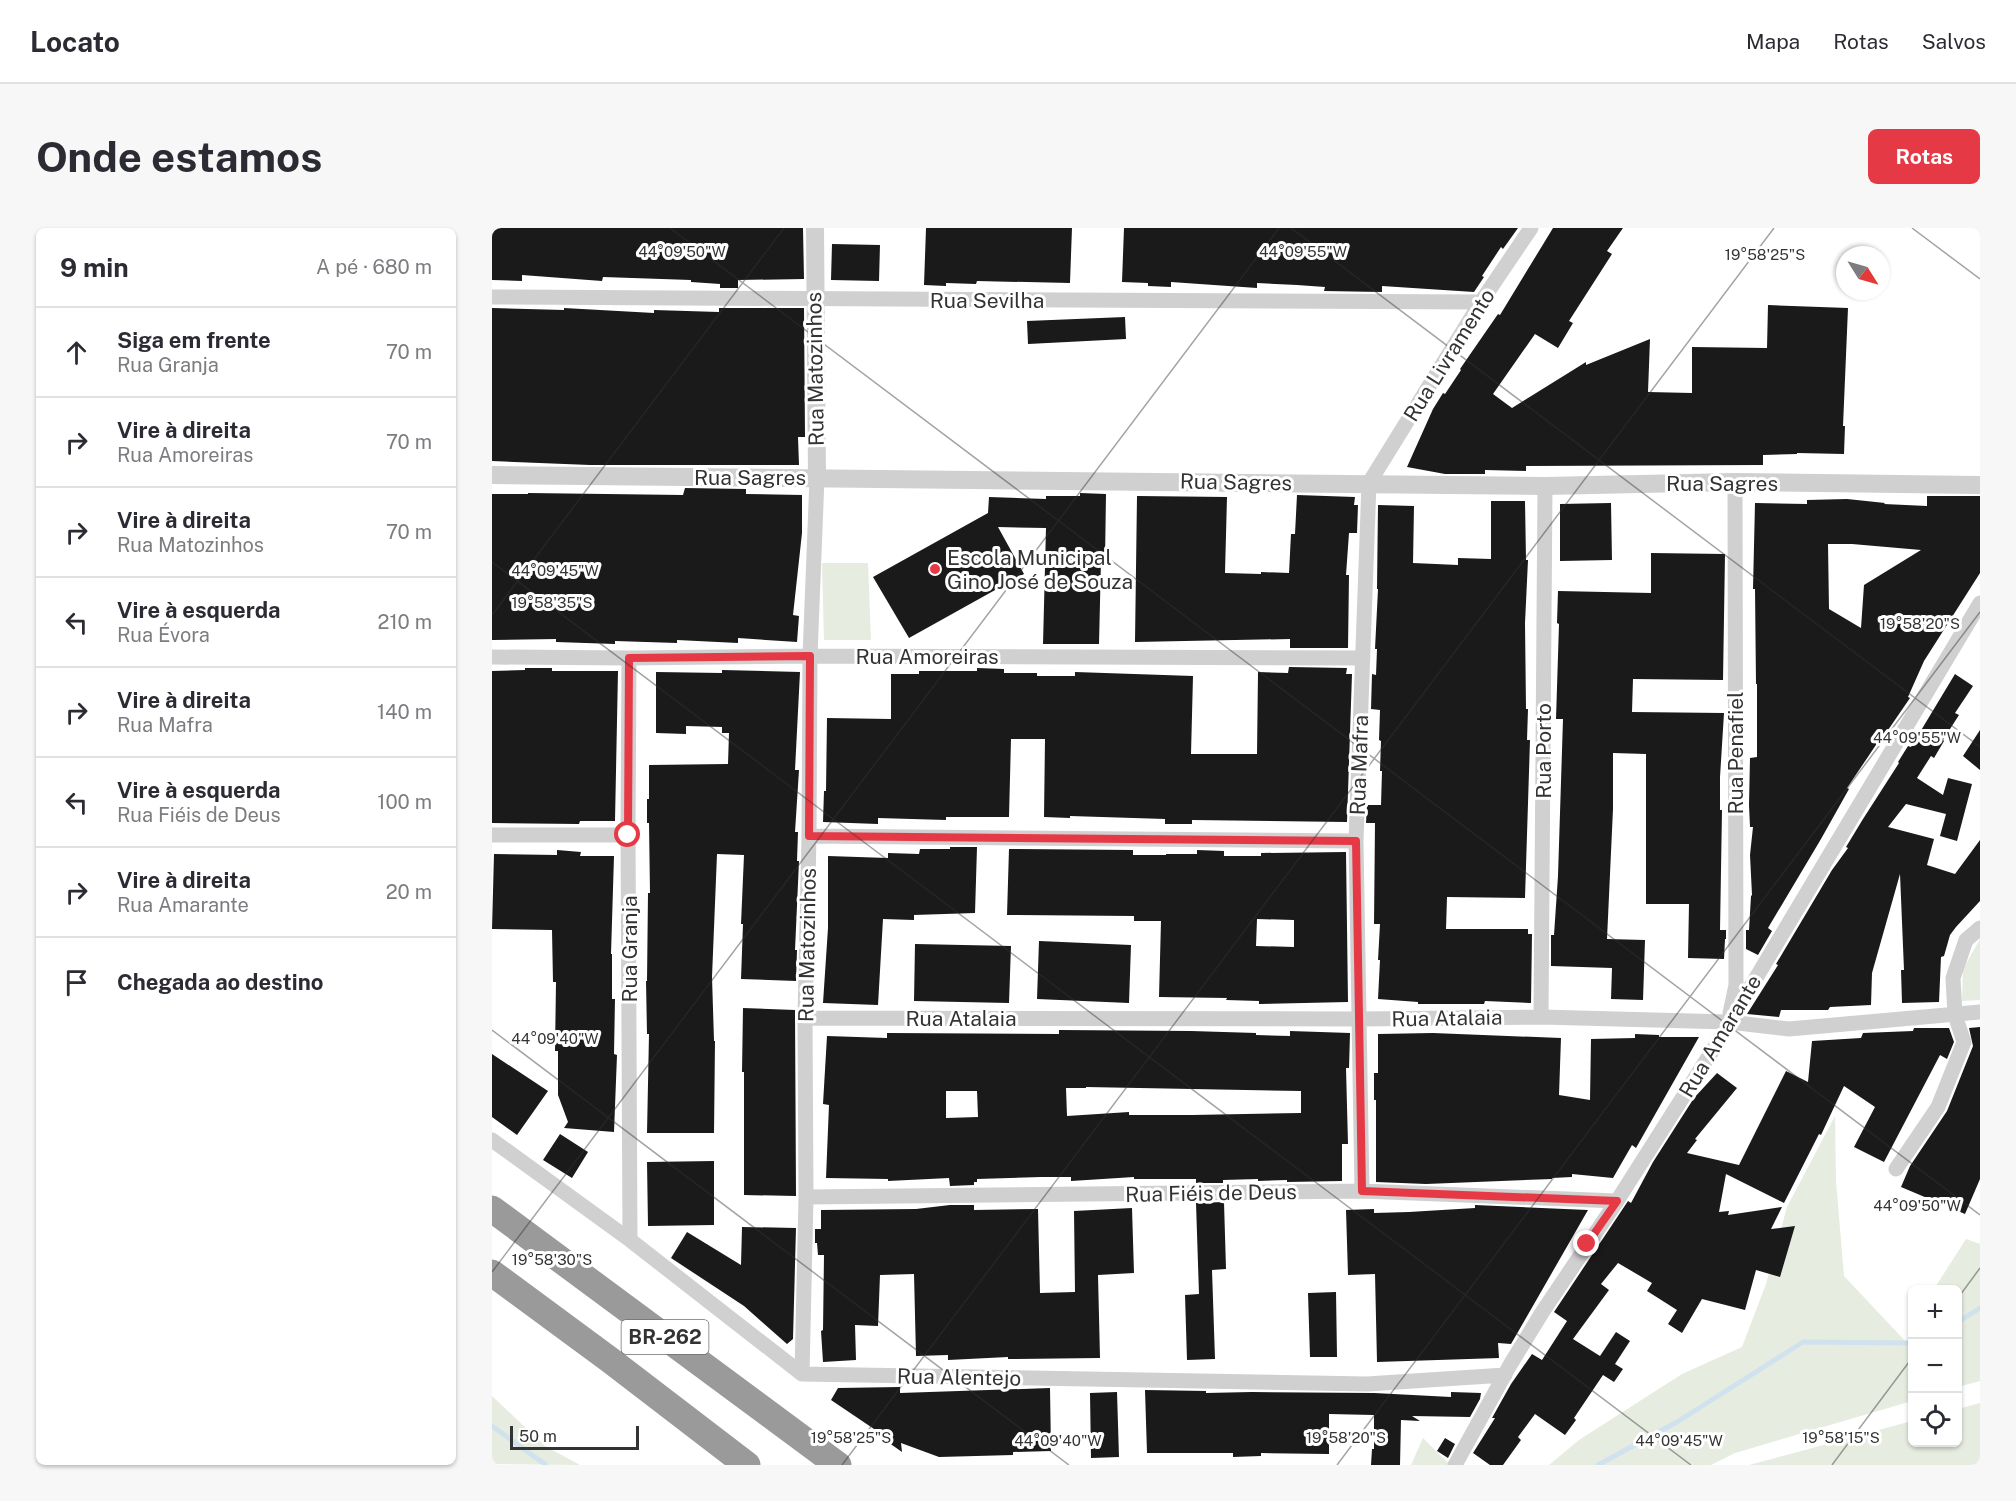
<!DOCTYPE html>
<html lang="pt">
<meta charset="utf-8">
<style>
body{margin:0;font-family:"Public Sans",sans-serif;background:#f7f7f7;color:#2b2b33}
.controls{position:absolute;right:18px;bottom:18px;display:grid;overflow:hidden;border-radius:9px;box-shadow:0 2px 4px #0004}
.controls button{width:54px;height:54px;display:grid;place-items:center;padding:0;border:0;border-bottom:2px solid #e1e1e2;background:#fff;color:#2b2b33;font:30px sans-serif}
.compass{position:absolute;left:1344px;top:18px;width:54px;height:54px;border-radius:50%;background:#fff;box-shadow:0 2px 4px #0004;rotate:127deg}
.scale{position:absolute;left:18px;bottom:15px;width:129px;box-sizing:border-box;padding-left:6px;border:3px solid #333;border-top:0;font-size:16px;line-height:21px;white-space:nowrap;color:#333;-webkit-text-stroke:4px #fff;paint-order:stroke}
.stop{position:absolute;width:18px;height:18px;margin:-14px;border:4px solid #e63946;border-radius:50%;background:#fff}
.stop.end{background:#e63946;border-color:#fff;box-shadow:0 2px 6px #0008}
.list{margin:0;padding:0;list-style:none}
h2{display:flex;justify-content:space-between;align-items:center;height:78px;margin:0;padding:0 24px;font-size:26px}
h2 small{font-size:20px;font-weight:400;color:#7c7c81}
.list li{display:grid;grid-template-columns:39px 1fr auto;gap:18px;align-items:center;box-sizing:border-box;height:90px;padding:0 24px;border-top:2px solid #e1e1e2}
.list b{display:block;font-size:22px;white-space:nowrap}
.list p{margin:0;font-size:20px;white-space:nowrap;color:#7c7c81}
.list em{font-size:20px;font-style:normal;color:#7c7c81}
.icon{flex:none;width:33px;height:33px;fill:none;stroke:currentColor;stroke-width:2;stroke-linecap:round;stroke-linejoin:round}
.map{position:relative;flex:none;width:1488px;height:1237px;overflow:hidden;border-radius:9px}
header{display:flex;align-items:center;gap:36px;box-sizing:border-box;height:84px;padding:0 30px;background:#fff;border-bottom:2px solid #e1e1e2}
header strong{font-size:28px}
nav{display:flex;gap:33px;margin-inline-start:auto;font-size:21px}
.intro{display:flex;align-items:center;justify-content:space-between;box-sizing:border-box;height:144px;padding:0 36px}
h1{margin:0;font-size:42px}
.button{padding:15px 27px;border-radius:9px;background:#e63946;color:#fff;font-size:21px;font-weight:700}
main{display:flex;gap:36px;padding:0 36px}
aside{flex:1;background:#fff;border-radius:9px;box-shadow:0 2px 4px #0004}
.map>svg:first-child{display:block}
</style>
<header>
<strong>Locato</strong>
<nav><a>Mapa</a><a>Rotas</a><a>Salvos</a></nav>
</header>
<div class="intro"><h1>Onde estamos</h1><a class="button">Rotas</a></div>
<main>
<aside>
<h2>9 min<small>A pé · 680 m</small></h2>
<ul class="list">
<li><svg class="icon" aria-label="ahead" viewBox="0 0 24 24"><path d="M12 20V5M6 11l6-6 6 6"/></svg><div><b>Siga em frente</b><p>Rua Granja</p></div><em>70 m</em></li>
<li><svg class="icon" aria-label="right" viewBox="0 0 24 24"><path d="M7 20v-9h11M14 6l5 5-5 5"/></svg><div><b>Vire à direita</b><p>Rua Amoreiras</p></div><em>70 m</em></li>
<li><svg class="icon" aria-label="right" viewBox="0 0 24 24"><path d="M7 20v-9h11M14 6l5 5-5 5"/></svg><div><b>Vire à direita</b><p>Rua Matozinhos</p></div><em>70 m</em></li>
<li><svg class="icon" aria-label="left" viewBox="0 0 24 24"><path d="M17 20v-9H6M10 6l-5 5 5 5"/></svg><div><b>Vire à esquerda</b><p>Rua Évora</p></div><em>210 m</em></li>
<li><svg class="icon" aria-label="right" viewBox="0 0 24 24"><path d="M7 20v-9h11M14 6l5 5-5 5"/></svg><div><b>Vire à direita</b><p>Rua Mafra</p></div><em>140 m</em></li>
<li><svg class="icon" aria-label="left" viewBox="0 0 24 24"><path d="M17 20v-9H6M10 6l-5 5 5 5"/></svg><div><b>Vire à esquerda</b><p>Rua Fiéis de Deus</p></div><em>100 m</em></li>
<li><svg class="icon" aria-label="right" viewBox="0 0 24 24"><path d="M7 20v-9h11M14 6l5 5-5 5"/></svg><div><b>Vire à direita</b><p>Rua Amarante</p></div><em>20 m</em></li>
<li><svg class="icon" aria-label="arrive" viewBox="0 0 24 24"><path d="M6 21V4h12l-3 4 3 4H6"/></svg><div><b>Chegada ao destino</b></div></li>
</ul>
</aside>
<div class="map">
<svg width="1488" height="1237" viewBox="0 0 1488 1237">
<rect width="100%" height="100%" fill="#fff"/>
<!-- green -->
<path fill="#e6ecdf" d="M330,335H376L379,412H332Z
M1488,711V772L1470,773L1471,741Z
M1343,888L1344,953L1352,1048L1415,1115L1420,1106V1173L1243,1225L1219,1237H1057L1087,1212L1190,1146L1250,1119L1274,1056L1295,979Z
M1474,1011L1488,1016V1153L1466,1159V1062L1442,1061Z
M0,1168L53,1218L88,1237L0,1236Z
M1488,1175V1237H1257L1420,1193V1214H1466V1181Z
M931,1210L958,1237H919Z"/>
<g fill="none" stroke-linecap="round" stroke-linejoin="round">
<!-- stream -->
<path stroke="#cfe2ee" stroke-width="5" d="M1466,1094L1488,1080
M0,1198L54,1237
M1106,1237L1185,1194L1311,1114L1420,1115"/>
</g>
<!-- building -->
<path fill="#1a1a1a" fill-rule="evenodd" d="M0,0H311L312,51L246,52V60H228V56L199,54V52L111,49L110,53L30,47V53L0,52Z
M434,0H580L578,55L485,53L484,56L454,55V58L432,57Z
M632,0H1026L1011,21L1009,19L990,48L992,49L982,64L890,58V64L832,63L833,59L805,57L765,55V60L679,54V59L656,58V55L630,54Z
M1061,0H1131L1115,23L1120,26L1077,93L1081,95L1066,120L1043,106L1001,166L1020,180L1094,134V137L1158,111L1156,164L1200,165V119L1275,120L1276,77L1356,80L1351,198H1353L1352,226L1305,225V226L1271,227V237L1034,238V243L993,242V246H953L915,239L941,181L951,165L953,166L969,142L968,141L1006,86L1008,87Z
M340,16L388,17L387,53L339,52Z
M0,80L72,82V80L162,85V82L227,84V80H312L313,209H306L307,237H98L0,233Z
M633,89L634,111L536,116L535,93Z
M193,260L254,261V266L310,267V305L301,387L307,388L305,414L246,410V415L185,412V415L123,413V416L64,414V411L0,412V266H36V265L191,267Z
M588,265L614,266L613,332H609L607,416H551L554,300L506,299L532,346L417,410L381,349L496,285L497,269L554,271V268H588Z
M805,267L863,269L862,277H866L865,305H857L854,347H857L856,420H798V411L643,414L645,268L735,269L733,345L769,346V344L797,345L799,306H803Z
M1435,268H1488V345L1432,433L1416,469L1418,470L1394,505H1392L1355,560L1357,561L1329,611L1276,700L1280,703L1266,727L1254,721V702H1257L1259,668L1260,667L1258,627L1261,599H1258L1257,577L1258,530L1265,529V456H1264L1263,361H1261L1263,275L1315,276V272L1355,271L1393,275L1392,276L1435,278ZM1336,316H1360L1429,322L1372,357L1369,400L1337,381Z
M999,273H1033L1034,332H1036L1033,395L1034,481H1036L1035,512H1038L1033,670L955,669L954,701H1036V706H1040L1039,775L993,773L992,776H926V774L886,771L888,732H886L888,696H882L883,595H874L875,577H889L890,543H888L889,513L887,512L888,482L879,481L880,446L884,447L885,421H883L886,361H885L886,277L922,278L921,335L966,337V330L999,331Z
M1119,275L1120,332L1068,333V276Z
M1159,325L1233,326L1231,452L1141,451L1140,484L1232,485L1228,549V582H1230L1228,702H1234V711H1233L1232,731L1196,730L1197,676H1154V526L1121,525V581L1115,711L1153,712L1151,772L1119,771L1120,740L1059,738V707H1062L1066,648L1071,491H1064L1067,396L1065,395L1066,363L1159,365Z
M797,439L855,440L854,446H860L855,594L700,592V596H673V591L578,588V590L552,589L553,511H519L517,589H454V592L386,590V596L331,594L332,563H334L335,490L399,491V446H427V443H485V440L512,441V445H545V448H583V444L701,448L699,526H765L766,444L796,445Z
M33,440H60V443H126L123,593H88L87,596L0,595V443L33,442Z
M230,442L308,444L303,542H307L303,604H306L305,633H307L303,722H305L304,753L249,751L251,696H249L252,627L225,626L220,749L222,813H223L222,905H155L157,806H155L154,753H155L156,665H158L157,595H155V571H157V537L236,536L237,505H230V499L194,498V506L164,505V444L230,445Z
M1463,446L1481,458L1463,485L1467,487L1451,512L1452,513L1442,530L1439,528L1425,550L1451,567L1456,550L1480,556L1465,613L1448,608L1454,586L1414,576L1396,599L1442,611L1435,637L1463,646L1488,612V673L1464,699L1458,707L1452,728L1449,729L1447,774L1410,775L1409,742H1412L1408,646L1380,745L1379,777L1338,779L1336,782H1289L1287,789L1255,786L1286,737L1284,736L1340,642L1356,620L1354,619L1371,591L1407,535L1406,534L1416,518L1419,519Z
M1488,502V542L1471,528Z
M458,619H485L483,685L422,687V692L391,691L386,777L331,775L336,700V628L396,630V625L427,626L428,621H458Z
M517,621L641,622V627H674V626H705V622L732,623V628H769V625L854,624L856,774L767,776V773L734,772L735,770L667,769L669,693H642V688L515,687ZM765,691L802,692V719L764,718Z
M65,622L89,624L88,628H122L119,726H120V771H123L122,826L125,827L122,904L72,900L76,894L66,867V823H63L64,754H61L60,702L0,701L2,626L65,627Z
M547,713L639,717L637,775L545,771Z
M423,716L519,718L517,775L422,773Z
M251,780L303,782L304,968L252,967V844H250Z
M1488,799V951L1473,986L1409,959L1418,938L1455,883L1481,818L1477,800Z
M1422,800H1457L1462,814L1455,831L1448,827L1392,934L1362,919L1383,879L1352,858L1329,907L1327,906L1292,975L1234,946L1227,984L1237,983L1236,987L1290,979L1279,1001L1303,998L1288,1049L1264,1042L1253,1082L1210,1071L1190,1105L1176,1096L1185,1082L1155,1063L1160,1055L1126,1035L1109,1056L1117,1062L1081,1111L1108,1128L1124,1104L1138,1113L1123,1136L1131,1141L1122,1154L1111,1147L1082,1190L1084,1192L1073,1207L1043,1186L1026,1209L1029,1212L1011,1237H998L981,1225L1003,1190H1000L1019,1156L1040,1126L1050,1132L1075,1093L1062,1084L1136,973L1139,975L1161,934L1202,870L1225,845L1245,860L1203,911L1205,912L1195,925L1247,937L1294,843L1316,854L1320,813L1369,810L1371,805L1421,803Z
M567,802L699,803L764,805V807L798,808V803L858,805L857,840H854L856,916H850V953L795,954V952L766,953V951L731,952V955H704V951H642V949L579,953V949H549L485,951V954H482V957L458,958L457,950L396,953V951L334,950L337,877L331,876L335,808L395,810V805L567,806ZM594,859L809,863V885L700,887H637V884L575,888L574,860H594ZM454,863H485L486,889L454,890Z
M941,805L1069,810L1067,867L1098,872L1099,811L1143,810V806L1167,807V809H1207L1144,920L1140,917L1121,950L1080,946V949L1060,950V951L934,956L884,954V872H882V845H886V806Z
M0,826L56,863L25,907L0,889Z
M68,906L96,924L80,950L51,932Z
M222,933V997L156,998L155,934Z
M732,974L734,1041L720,1042L723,1131L695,1132L693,1067L707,1066L704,975Z
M458,977H482V982L546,981L548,1065L583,1064L582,983L640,980L642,1045L606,1047L608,1130L516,1131V1129L456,1132V1127L424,1128L422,1046L388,1047L386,1098L363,1097L364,1132L331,1134L329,1103L331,1102L332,1027H326L325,1015H323V1001H329V982L424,981Z
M983,977L1096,982L1019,1116L1006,1115L1007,1130L885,1134L883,1046L856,1047L854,982L882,981V985L917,984L983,980Z
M250,999L304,1000L301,1111L295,1116L252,1078L179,1030L195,1004L249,1037Z
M844,1064L845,1129H818L816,1065Z
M408,1159V1165L558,1160L559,1223L521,1224V1227L447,1229L409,1215L410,1224L383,1205L382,1201L339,1172L346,1160Z
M653,1162L714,1163V1165L760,1164L882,1165L959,1169V1164L989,1165L988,1171L978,1189L920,1188L928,1193L909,1192L908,1237H879L880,1221H882V1187L837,1186V1226L769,1225V1228L741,1229V1225H655Z
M625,1164L627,1229L599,1230L598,1165Z
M953,1210L963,1216L956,1230L945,1223Z"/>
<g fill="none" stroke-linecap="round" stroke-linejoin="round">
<!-- minor -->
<path stroke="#d0d0d0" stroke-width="15" d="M0,69L989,74
M0,429L137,430L318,428L871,430
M137,430L136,607L138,1012
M0,607H136
M317,608L864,613
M1238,785L1244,757L1243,254
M1049,789L1053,258
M313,790L868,791L1049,789L1237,794L1297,801L1488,784
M0,912L138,1012L310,1146L875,1156L1013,1147
M1404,941L1446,879L1472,814L1463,787L1461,750L1474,712L1488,700
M870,963L864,613L877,255L989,74L1039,0
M314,969L870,963L1125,973
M310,1146L314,969L313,790L317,608L318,428L325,250
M963,1237L1018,1137L1051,1083L1125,973L1224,817L1488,375"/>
<!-- tertiary -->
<path stroke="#d0d0d0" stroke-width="18" d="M323,0L325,250
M0,247L1053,258L1243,254L1488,257"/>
<!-- motorway -->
<path stroke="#9a9a9a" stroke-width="27" d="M0,981L346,1237
M0,1045L118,1132L255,1237"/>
</g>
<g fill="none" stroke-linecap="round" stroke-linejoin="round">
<!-- route -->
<path stroke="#e63946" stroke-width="8" d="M136,607L137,430L318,428L317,608L864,613L870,963L1125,973L1095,1016"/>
</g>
<!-- ticks -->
<path fill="none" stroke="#333" stroke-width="1.5" stroke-opacity="0.45" d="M178,0L1488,987M799,0L1488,519M1420,0L1488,51M0,334L1199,1237M0,387L292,0M0,802L577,1237M0,1044L787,0M1466,1070L1488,1040M350,1237L1282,0M845,1237L1488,384M1340,1237L1420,1130"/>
<!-- markers -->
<circle fill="#e63946" stroke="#fff" stroke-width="2" cx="443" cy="341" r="6"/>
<g text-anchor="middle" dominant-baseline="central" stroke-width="6" stroke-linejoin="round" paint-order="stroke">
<!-- shield labels -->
<rect fill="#fff" stroke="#707070" stroke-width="1.5" x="129.5" y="1092" width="87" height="34" rx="4.5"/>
<g font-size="20" font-weight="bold" fill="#333">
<text x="173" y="1109">BR-262</text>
</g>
<!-- street labels -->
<g font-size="21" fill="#333" stroke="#fff">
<text x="495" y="72">Rua Sevilha</text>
<text transform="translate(957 127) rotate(-58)">Rua Livramento</text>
<text transform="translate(323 141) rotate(-91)">Rua Matozinhos</text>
<text x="258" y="249">Rua Sagres</text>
<text transform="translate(744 254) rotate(1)">Rua Sagres</text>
<text x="1230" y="255">Rua Sagres</text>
<text x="435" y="428">Rua Amoreiras</text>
<text transform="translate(1051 523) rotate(-90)">Rua Porto</text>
<text transform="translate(1243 525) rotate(-90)">Rua Penafiel</text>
<text transform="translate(867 537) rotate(-88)">Rua Mafra</text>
<text transform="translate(315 717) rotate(-89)">Rua Matozinhos</text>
<text transform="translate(137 721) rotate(-90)">Rua Granja</text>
<text x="469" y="790">Rua Atalaia</text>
<text transform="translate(955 790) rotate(-1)">Rua Atalaia</text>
<text transform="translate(1228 808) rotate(-59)">Rua Amarante</text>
<text transform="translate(719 965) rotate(-1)">Rua Fiéis de Deus</text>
<text transform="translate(467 1149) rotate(1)">Rua Alentejo</text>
</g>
<!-- poi labels -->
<g font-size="21" fill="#333" stroke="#fff" text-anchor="start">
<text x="455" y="329">Escola Municipal<tspan x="455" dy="24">Gino José de Souza</tspan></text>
</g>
</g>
<g font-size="15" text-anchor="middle" fill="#333" stroke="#fff" stroke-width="6" stroke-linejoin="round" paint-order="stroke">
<text x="190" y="29">44°09'50"W</text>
<text x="811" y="29">44°09'55"W</text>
<text x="1273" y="32">19°58'25"S</text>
<text x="63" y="348">44°09'45"W</text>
<text x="60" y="380">19°58'35"S</text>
<text x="1428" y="401">19°58'20"S</text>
<text x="1425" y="515">44°09'55"W</text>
<text x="63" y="816">44°09'40"W</text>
<text x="1425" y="983">44°09'50"W</text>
<text x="60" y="1037">19°58'30"S</text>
<text x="359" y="1215">19°58'25"S</text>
<text x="854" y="1215">19°58'20"S</text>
<text x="1349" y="1215">19°58'15"S</text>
<text x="566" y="1218">44°09'40"W</text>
<text x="1187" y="1218">44°09'45"W</text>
</g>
</svg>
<div class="controls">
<button>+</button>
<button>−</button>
<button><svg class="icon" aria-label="locate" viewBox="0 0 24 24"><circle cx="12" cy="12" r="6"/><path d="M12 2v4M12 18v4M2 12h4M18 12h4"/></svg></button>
</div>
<svg class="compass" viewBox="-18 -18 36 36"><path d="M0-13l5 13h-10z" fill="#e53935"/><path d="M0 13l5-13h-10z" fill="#7c7c81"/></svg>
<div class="scale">50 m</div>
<div class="stop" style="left:136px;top:607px"></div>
<div class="stop end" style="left:1095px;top:1016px"></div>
</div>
</main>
